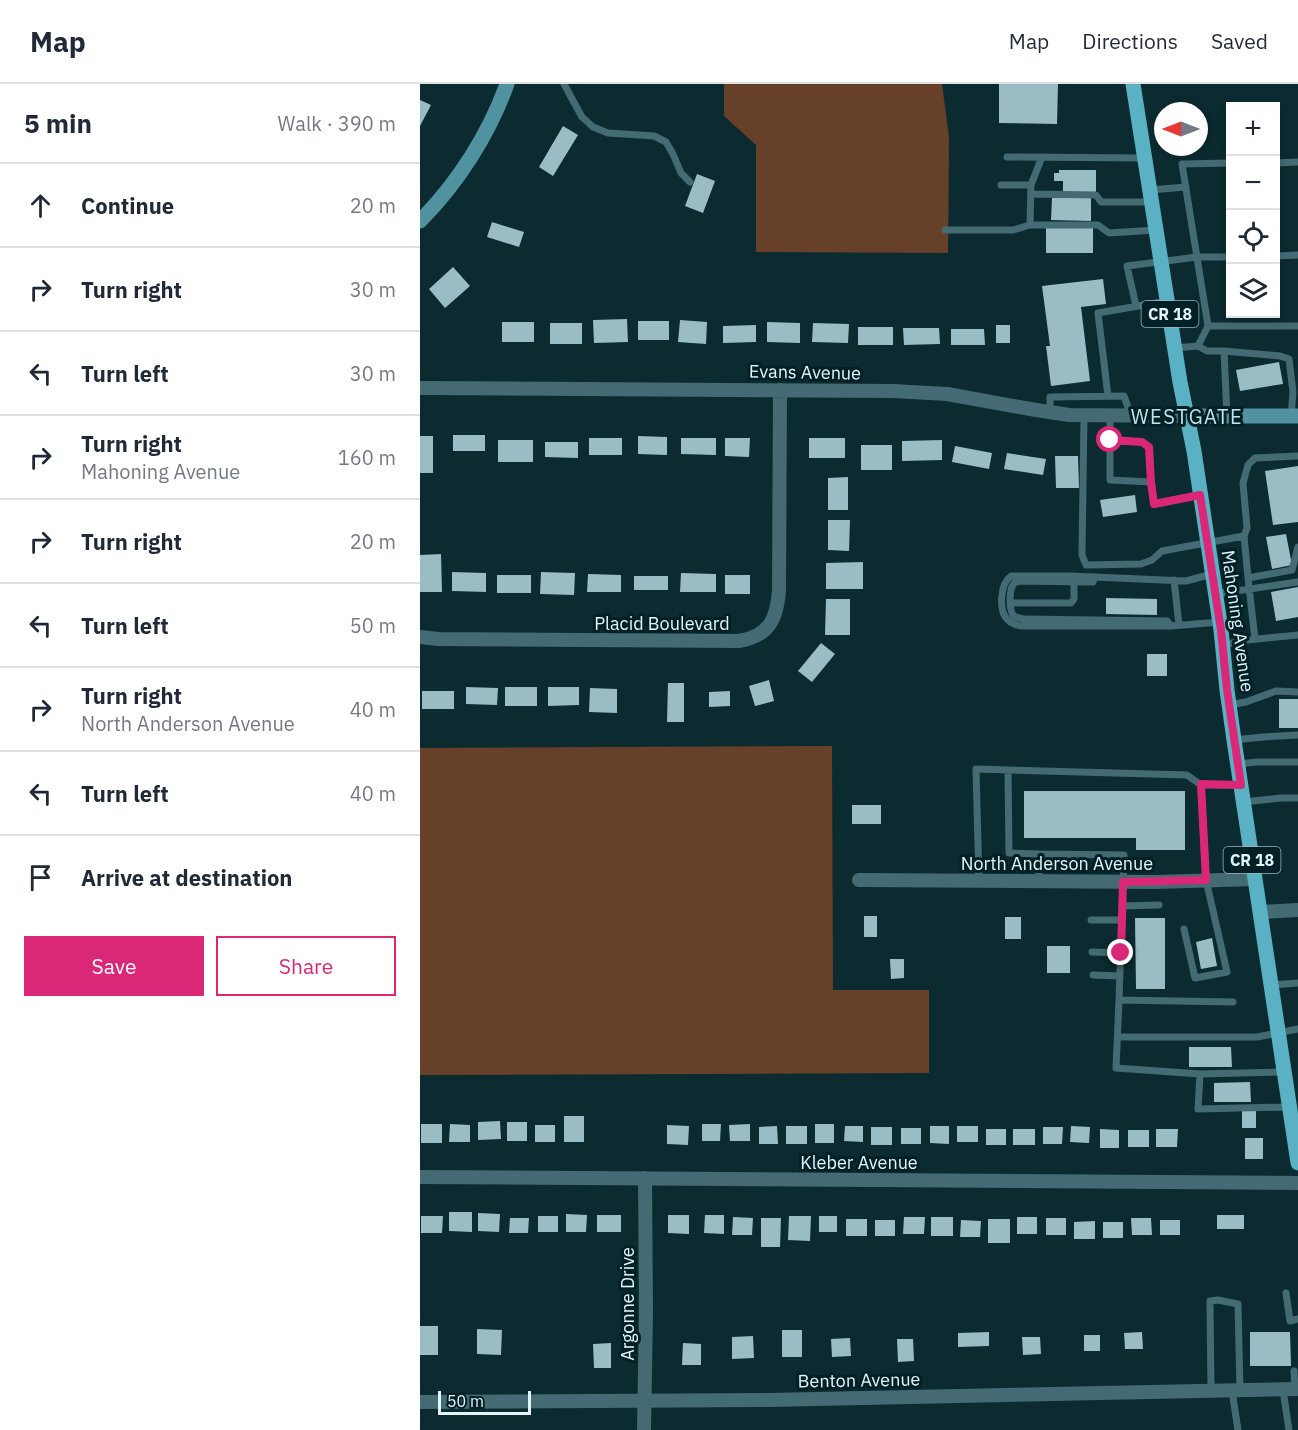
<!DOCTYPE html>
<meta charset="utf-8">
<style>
body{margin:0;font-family:"IBM Plex Sans",sans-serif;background:#f6f6f7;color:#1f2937}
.controls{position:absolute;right:18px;top:18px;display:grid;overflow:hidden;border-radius:0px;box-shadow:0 3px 9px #0003}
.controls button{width:54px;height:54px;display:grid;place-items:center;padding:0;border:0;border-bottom:2px solid #e0e1e3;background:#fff;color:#1f2937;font:30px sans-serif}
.compass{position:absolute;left:734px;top:18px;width:54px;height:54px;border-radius:50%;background:#fff;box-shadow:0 3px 9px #0003;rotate:270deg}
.scale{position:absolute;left:18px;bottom:15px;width:93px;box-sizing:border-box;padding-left:6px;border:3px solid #e4f5f9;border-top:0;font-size:16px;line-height:21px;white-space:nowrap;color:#e4f5f9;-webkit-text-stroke:4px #022127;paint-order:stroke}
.stop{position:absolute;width:18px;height:18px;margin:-14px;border:4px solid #db2777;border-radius:50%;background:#fff}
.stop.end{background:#db2777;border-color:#fff;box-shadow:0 2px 6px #0008}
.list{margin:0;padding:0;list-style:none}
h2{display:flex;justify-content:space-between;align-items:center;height:78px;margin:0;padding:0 24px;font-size:26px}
h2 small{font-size:20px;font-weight:400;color:#747a83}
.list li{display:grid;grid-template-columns:39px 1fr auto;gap:18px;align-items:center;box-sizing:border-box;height:84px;padding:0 24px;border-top:2px solid #e0e1e3}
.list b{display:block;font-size:22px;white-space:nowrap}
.list p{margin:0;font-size:20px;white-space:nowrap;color:#747a83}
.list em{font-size:20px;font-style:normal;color:#747a83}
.actions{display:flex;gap:12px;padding:18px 24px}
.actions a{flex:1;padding:14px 0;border:2px solid #db2777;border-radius:0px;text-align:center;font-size:21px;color:#db2777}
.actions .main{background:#db2777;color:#fff}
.icon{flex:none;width:33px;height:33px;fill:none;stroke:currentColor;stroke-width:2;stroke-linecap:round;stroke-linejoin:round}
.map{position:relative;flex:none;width:878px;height:1346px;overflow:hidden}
header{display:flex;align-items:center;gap:36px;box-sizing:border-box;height:84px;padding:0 30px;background:#fff;border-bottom:2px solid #e0e1e3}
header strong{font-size:28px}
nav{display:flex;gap:33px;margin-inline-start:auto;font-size:21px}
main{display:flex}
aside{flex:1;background:#fff}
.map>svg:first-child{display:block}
</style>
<header>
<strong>Map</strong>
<nav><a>Map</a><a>Directions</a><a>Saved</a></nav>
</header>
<main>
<aside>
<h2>5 min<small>Walk · 390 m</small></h2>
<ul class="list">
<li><svg class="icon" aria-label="ahead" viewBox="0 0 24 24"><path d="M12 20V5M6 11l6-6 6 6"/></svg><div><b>Continue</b></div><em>20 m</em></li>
<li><svg class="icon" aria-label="right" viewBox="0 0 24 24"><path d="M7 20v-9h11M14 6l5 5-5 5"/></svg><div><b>Turn right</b></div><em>30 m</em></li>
<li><svg class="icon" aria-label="left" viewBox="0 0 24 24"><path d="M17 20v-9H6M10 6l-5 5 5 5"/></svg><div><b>Turn left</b></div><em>30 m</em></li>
<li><svg class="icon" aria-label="right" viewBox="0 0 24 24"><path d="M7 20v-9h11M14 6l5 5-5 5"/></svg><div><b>Turn right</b><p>Mahoning Avenue</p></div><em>160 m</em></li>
<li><svg class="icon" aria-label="right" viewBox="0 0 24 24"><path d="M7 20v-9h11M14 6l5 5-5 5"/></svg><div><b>Turn right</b></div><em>20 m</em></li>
<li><svg class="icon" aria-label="left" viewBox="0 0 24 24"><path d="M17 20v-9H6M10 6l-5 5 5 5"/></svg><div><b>Turn left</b></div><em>50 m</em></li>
<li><svg class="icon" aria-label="right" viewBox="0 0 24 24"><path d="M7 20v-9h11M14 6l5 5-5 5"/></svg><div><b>Turn right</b><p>North Anderson Avenue</p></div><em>40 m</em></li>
<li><svg class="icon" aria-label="left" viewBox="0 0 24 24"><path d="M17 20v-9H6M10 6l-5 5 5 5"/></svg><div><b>Turn left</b></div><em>40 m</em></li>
<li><svg class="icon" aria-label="arrive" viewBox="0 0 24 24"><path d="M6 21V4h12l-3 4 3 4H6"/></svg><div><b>Arrive at destination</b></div></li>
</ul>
<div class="actions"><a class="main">Save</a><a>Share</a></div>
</aside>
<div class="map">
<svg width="878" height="1346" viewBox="0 0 878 1346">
<rect width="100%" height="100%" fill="#0b2b31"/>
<!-- green -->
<path fill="#664028" d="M304,0H522L529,53L528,169L336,168V61L304,32Z
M412,662L413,906H509V989L0,991V664Z"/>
<!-- building -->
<path fill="#9abcc4" d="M579,0H638L637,40L579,39Z
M0,16L11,21L0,42Z
M143,42L158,51L133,92L119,83Z
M639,86H676V108H643V97H634V89H639Z
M277,90L295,97L283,129L265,122Z
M632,114H671V137L631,136Z
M72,138L104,148L99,163L67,153Z
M626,143H673V169H626Z
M33,183L50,202L25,224L9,205Z
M683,195L686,220L661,223L670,297L631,302L626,262H630L622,202Z
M207,235L208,258L174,259L173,236Z
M260,236L287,238L286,260L258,258Z
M218,237H249V256H218Z
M82,238H114V258H82Z
M347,238L380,239V259L347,258Z
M130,239H162V260H130Z
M393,239L429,240L428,259L392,258Z
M336,241V258L303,259V242Z
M576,241H590V259H576Z
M438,243H473V261H438Z
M483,244H519L520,260L484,261Z
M531,245H564L565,261H531Z
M859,278L863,300L820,307L816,286Z
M33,351H65V367H33Z
M0,352H13V389H0Z
M218,352L247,353V371L218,370Z
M169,354H202V371H169Z
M261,354H296V371L261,370Z
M305,354H330L329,373L305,372Z
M389,354H425V374H389Z
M78,356H113V378H78Z
M522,356V376L482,377V357Z
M125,358H158V374L125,373Z
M441,361H472V386H441Z
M535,362L572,369L569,385L532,378Z
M587,369L626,375L623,391L584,385Z
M635,372H658L659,404H636Z
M878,382V438L853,441L845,387Z
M428,393V426H408V394Z
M715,411L717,428L683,433L680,416Z
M408,436H430L429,467L408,466Z
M866,450L872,481L852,485L846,453Z
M21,470L22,508H0V471Z
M443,478V505H406V479Z
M32,488L66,489V508L32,507Z
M121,488L155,489L154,511L120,510Z
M261,489L296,490V508H260Z
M168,490L201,491V508H167Z
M77,491H111V509H77Z
M305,491H330V510H305Z
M214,492H248V506H214Z
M878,503V533L856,537L851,508Z
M686,514L737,515V531L686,530Z
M406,515H430V551H405Z
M401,559L415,570L392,598L378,587Z
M727,570H747V592H727Z
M349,596L354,617L335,622L329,602Z
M248,599H264V638H247Z
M46,603L78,604L77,621L46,620Z
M85,603H117V622H85Z
M128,603H159V621L128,622Z
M170,604L197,605V629L169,628Z
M2,607H34V625H2Z
M310,607V622L289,623V608Z
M859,615H878V644H859Z
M604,707H765V766H716V754H604Z
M432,721H461V740H432Z
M444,832H457V853H444Z
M585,833H601V855H585Z
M715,834H745V905H716Z
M792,854L797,882L781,885L776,858Z
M627,862H650V889H627Z
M470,875H484V894L471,895Z
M769,963H811L812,983H769Z
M830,998L831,1018H794V999Z
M822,1026H836V1044H822Z
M144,1032H164V1058H144Z
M80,1037L81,1055L58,1056V1038Z
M87,1038H107V1057H87Z
M1,1040H22V1059H1Z
M30,1040L50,1041V1058H29Z
M282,1040H301L300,1057H282Z
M330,1040V1057H310L309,1041Z
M395,1040H414V1059H395Z
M115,1041H135V1058H115Z
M247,1041L269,1042L268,1061L247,1060Z
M357,1042L358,1060H339V1043Z
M366,1042H387V1060H366Z
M425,1042H443V1058L424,1057Z
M510,1042H529V1060L510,1059Z
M537,1042H558V1058H537Z
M651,1042L670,1043L669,1059L650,1058Z
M451,1043H472V1061H451Z
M623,1043H643L642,1060H623Z
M481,1044H501V1060H481Z
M566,1045H586V1061H566Z
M593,1045H615V1061H593Z
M680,1045L699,1046V1064H680Z
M736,1045H758L757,1063H736Z
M708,1046H729V1063H708Z
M825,1054H843V1075H825Z
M29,1128H52V1148L29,1147Z
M58,1129L80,1130L79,1148L58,1147Z
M146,1130L167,1131L166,1148H146Z
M177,1131H201V1148H177Z
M248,1131H269V1150L248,1149Z
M285,1131H304V1150L284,1149Z
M797,1131H824V1145H797Z
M1,1132H23L22,1149H1Z
M118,1132H138V1148H118Z
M369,1132H391L390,1157L368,1156Z
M399,1132H417V1148H399Z
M313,1133L333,1134L332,1151H312Z
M484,1133H505L504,1150H483Z
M511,1133H533V1152H511Z
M597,1133H617V1150H597Z
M90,1134H109L108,1149H89Z
M341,1134H361L360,1163H341Z
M626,1134H646V1151H626Z
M711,1134H731L732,1151H712Z
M426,1135H447V1152H426Z
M568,1135H590V1159H568Z
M455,1136H475V1152H455Z
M541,1136L561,1137L560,1153H540Z
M740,1136H760V1151H740Z
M675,1137V1155H654V1138Z
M683,1138H703V1154H683Z
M0,1242H18V1271H0Z
M57,1245L82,1246L81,1271L57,1270Z
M362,1246H382V1273H362Z
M569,1248V1262L538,1263V1249Z
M722,1248L723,1265H705L704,1249Z
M830,1248H870L871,1282H830Z
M664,1251H680V1267H664Z
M333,1252L334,1274L312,1275V1253Z
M602,1253H620L621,1270L603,1271Z
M430,1254L431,1272L412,1273L411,1255Z
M477,1255H493L494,1277L478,1278Z
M191,1259V1284H174L173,1260Z
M263,1259L281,1260V1281H262Z"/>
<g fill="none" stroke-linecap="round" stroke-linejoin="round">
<!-- lane -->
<path stroke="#446b74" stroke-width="7" d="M144,0L162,33L173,43L188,49L234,52L246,58L253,70L261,89L270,98
M587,73L725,74
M622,73L611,101L610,141H678L689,149L736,146
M810,79L762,80L788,242H878
M856,79L878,78
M581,101H611
M730,106L766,103
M611,110L676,111L681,118H731
M525,146H593L610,141
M856,172L878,171
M716,222L707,182L777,173H810
M778,262L788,242
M755,264L778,262L787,267H804L807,332
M804,267L860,272L869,275L873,308L871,332
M688,312L678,229L747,217
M630,328V313L704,312L711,332
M664,332L662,471L666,481L721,480L732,476L742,467L824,452
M690,332V396L731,398L729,363L722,358L690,356
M878,372L835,374L828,381L823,399L827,444L824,452L828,494L872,486L878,463
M731,398L734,420L780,411
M792,490L766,497L650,492H591C580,500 578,527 588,536C592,540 596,541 601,542H751L800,538
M674,493L673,498H670L601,497C597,498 595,497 593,501C589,507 589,528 594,532C594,533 603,535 604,535L747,537L751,542
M828,494L835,555
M754,496L759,541
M795,510L878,498
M590,519H651L654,515V498
M802,561L828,556L878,551
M809,621L826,618L856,607L878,608
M814,656L843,653L878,651
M818,680L837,678H878
M588,686L589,769L619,770V797
M823,718L861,714H878
M619,770L704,771L699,916L813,918
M559,797L556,685L767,691L781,701H821
M703,822L739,821
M671,836H702
M764,845L775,894L807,888L786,796L781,701
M672,868L701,869
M673,891L700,892
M851,901L878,899
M699,916L696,984L780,990L864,988
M698,953H837L878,945
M780,990L778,1025L869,1023
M866,1209L870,1237L878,1235
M874,1287L875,1306
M863,1306L869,1346
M791,1307L790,1217L798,1216L818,1220L820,1307
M812,1307L818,1346"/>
<!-- street -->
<path stroke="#446b74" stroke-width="14" d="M0,304L473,307L527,310L616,326L649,331L767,332
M0,553L18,555L319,557C350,552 357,534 359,506L360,306
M439,796L735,798L835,795
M840,828L878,826
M0,1093L878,1099
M0,1318L349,1316L878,1305
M224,1346L226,1226L225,1094"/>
<!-- secondary -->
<path stroke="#5192a0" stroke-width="15" d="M0,137C38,99 69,50 87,0
M767,332H878"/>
<!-- primary -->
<path stroke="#59b1c3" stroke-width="15" d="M713,0L760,298L774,367L801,546L807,606L814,656L878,1079"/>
</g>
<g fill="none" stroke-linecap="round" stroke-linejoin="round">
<!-- route -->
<path stroke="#db2777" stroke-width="8" d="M690,356L722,358L729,363L731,398L734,420L780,411L801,546L807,606L821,701L781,700L786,796L703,798L701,869"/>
</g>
<g text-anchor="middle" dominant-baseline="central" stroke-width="6" stroke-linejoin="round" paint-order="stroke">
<!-- shield labels -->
<g fill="#022127" stroke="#a0b5ba" stroke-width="1.5">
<rect x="721.5" y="217" width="57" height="26" rx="4.5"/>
<rect x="803.5" y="763" width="57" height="26" rx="4.5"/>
</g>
<g font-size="16" font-weight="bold" fill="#e4f5f9">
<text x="750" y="230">CR 18</text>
<text x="832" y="776">CR 18</text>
</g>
<!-- street labels -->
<g font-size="18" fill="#e4f5f9" stroke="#022127">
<text transform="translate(385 288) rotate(1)">Evans Avenue</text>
<text transform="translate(818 537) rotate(82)">Mahoning Avenue</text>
<text x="242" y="539">Placid Boulevard</text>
<text x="637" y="779">North Anderson Avenue</text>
<text x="439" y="1078">Kleber Avenue</text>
<text transform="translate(207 1220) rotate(-90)">Argonne Drive</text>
<text transform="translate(439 1296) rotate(-1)">Benton Avenue</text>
</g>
<!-- neighbourhood labels -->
<g font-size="20" letter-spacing="1.5" fill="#c0e3eb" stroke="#022127">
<text x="767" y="332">WESTGATE</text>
</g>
</g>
</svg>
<div class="controls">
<button>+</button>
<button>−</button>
<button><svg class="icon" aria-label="locate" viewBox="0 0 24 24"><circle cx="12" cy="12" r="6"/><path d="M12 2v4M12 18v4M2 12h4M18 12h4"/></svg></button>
<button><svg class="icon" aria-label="layers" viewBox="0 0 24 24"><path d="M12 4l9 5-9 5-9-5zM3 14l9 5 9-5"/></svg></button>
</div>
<svg class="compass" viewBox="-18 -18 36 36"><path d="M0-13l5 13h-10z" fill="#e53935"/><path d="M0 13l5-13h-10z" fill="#747a83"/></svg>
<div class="scale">50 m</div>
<div class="stop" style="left:690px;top:356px"></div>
<div class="stop end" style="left:701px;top:869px"></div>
</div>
</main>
